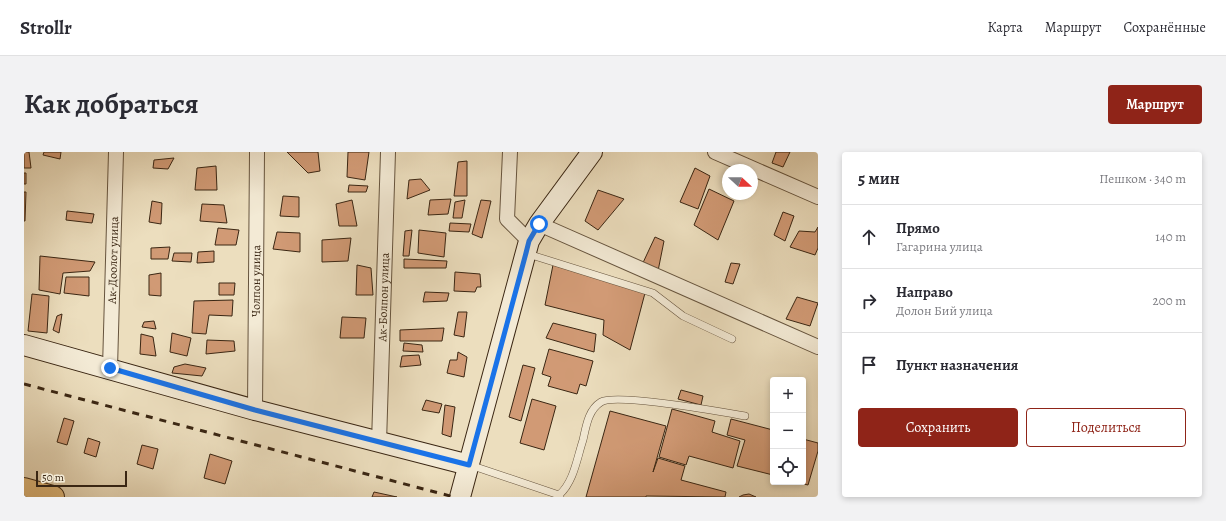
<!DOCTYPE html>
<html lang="ru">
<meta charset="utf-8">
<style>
body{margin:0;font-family:Alegreya,serif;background:#f2f2f3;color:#2b2b33}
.controls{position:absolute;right:12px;bottom:12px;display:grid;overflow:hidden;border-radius:4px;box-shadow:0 2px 6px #0003}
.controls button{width:36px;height:36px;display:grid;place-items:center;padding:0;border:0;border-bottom:1px solid #e1e1e2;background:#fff;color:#2b2b33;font:20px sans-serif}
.compass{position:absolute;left:698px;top:12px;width:36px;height:36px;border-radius:50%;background:#fff;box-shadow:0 2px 6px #0003;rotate:111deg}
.scale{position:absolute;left:12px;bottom:10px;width:91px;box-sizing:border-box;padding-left:4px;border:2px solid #3a2613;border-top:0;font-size:11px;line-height:14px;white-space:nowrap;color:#3a2613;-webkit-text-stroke:3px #f3ead5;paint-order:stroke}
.stop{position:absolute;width:12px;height:12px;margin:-9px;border:3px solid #1a73e8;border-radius:50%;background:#fff}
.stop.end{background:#1a73e8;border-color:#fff;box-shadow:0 1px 4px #0008}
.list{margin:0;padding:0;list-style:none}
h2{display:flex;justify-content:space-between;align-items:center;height:52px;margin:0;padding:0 16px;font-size:17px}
h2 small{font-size:13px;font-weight:400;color:#7c7c81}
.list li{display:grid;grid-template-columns:26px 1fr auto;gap:12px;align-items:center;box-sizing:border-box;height:64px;padding:0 16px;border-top:1px solid #e1e1e2}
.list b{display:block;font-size:15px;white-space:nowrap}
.list p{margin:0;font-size:13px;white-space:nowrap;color:#7c7c81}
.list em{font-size:13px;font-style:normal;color:#7c7c81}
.actions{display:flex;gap:8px;padding:12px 16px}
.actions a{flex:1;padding:9px 0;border:1px solid #8f2418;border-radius:4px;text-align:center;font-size:14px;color:#8f2418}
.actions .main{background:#8f2418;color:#fff}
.icon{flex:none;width:22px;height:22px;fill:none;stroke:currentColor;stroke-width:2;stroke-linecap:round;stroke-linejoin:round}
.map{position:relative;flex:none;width:794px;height:345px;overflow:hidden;border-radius:4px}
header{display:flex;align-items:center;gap:24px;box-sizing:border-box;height:56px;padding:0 20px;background:#fff;border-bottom:1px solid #e1e1e2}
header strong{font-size:19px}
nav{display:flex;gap:22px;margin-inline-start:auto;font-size:14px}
.intro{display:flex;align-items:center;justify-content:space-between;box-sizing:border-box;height:96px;padding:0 24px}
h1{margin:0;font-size:28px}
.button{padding:10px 18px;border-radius:4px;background:#8f2418;color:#fff;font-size:14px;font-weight:700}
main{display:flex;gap:24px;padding:0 24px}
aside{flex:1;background:#fff;border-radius:4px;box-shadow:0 2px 6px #0003}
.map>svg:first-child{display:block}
</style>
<header>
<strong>Strollr</strong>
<nav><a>Карта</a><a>Маршрут</a><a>Сохранённые</a></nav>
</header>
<div class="intro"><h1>Как добраться</h1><a class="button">Маршрут</a></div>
<main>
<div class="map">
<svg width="794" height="345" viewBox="0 0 794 345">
<rect width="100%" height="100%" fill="#ecdebe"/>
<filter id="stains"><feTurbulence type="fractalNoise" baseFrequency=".005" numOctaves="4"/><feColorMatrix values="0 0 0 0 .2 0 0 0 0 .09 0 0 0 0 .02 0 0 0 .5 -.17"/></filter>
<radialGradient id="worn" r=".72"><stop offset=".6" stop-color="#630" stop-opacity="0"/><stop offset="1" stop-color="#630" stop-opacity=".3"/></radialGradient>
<!-- building -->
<path fill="#d19a75" stroke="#3a2613" d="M0,0H5L7,16H0Z
M20,0H37L36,7L19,3Z
M263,0H294L296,19L284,21Z
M324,0H345L341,28L323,25Z
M752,0H766L759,15L748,11Z
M150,6L144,17L129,16L130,8Z
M443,9V44H430L434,10Z
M192,14L193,38H171L173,16Z
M671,16L686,24L674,57L656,50Z
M0,21H2V32H0Z
M397,27L406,38L383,47L385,28Z
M325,33L344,34L342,40H324Z
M685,37L710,49L694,88L670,73Z
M574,38L600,47L574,78L561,69Z
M0,40H2L1,69H0Z
M259,44L275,45V65L256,64Z
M427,47L424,62L404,63L406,48Z
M328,48L333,74H315L312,52Z
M441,48L438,66H429L431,50Z
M457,48L467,49L458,86L448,82Z
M128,49L138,51L137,72L125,70Z
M178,52L200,53L203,71L176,69Z
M43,59L70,62L68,71L42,68Z
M759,60L770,64L761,89L750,83Z
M426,71L447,72L445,80L425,79Z
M794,75V96L791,103L766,95L775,79L791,80Z
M194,76L215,78L212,93H191Z
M388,78L385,104H379L381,79Z
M395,78L422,81L420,105L394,101Z
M253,80L276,81V100L249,97Z
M631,85L640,89L634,119L617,115Z
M327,86L324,109L298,110V88Z
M146,95L144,107H127V96Z
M190,99V110L173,111L174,100Z
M150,101H168L167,110L148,109Z
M16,104L71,110L66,119L39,121L36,142L15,138Z
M380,107L423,109L422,116H380Z
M707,111L716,112L709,132L701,130Z
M333,113L347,116L349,143H332Z
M529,113L621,141L606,198L579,183L580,168L521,153Z
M431,120L456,122L457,135H453L451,140L430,139Z
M137,121V144L125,143V123Z
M42,125H65V144L40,141Z
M195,131H211L210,143H195Z
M401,140L425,141L423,149L399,150Z
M8,142L25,144L23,181L4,179Z
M773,145L794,151L786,174L762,167Z
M209,148L208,164L185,163L182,182L168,181L170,149Z
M434,160H443L440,185L430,183Z
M38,162L35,181L29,178L33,164Z
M318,165L342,166L340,186H316Z
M130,169L132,177L118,175L120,170Z
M529,171L572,182L570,200L522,186Z
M420,176L418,189H376V178Z
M148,181L167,186L163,204L146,200Z
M117,182L129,185L132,204L116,202Z
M183,188L210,189L211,199L182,202Z
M380,191L398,193L399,200L379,199Z
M525,197L569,209L562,234L556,232L553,242L524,234L527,225L518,222Z
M434,200L443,205L440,225L423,221L426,208H433Z
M395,203L397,213L376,215L378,204Z
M161,212L182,216L178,224L148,221L150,215Z
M499,213L511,216L497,269L485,265Z
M657,238L679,244L677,253L654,247Z
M508,247L532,254L520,298L496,291Z
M402,248L418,252L415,261L398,258Z
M421,253L431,255L427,285L418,282Z
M648,257L691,269L688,280L716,289L709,316L665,304L662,313L635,305Z
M586,259L642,274L629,320L634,306L661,314L657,328L702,340L701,345L622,344V345H562Z
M40,266L50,269L43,293L33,290Z
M707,267L749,278V323L713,314L721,288L703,283Z
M64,286L76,290L72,305L60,301Z
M779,287L794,291V299L784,333L772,330H779Z
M118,293L134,297L129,317L113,312Z
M186,302L208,309L201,332L180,326Z
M350,340L373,345H348Z
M725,342L732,345H715L719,343Z"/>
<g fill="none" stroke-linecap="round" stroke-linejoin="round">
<defs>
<path id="lane" d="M504,102L629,141L659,164L708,187
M446,313L535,343L536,345
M535,343C550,330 553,306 559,288C562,275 564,258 577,250C592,241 698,260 721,264"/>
<g id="street">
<path d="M486,0L483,67L505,89"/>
<path d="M691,0L794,45"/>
<path d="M515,72L794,195"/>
<path id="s1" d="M86,216L92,0"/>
<path id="s2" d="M231,258L233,0"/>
<path id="s3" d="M355,291L364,0"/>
</g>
<path id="secondary" d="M0,193L231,258L445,313
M436,345L505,89L515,72L568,0"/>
<path id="primary" d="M0,337L29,345"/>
</defs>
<!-- lane casing -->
<use href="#lane" stroke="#66543e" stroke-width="8"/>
<!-- street casing -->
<use href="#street" stroke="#66543e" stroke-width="16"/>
<!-- secondary casing -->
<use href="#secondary" stroke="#3a2613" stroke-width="22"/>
<!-- primary casing -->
<use href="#primary" stroke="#3a2613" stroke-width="24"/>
<!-- lane -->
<use href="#lane" stroke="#f3ead5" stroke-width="7"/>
<!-- street -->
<use href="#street" stroke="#f3ead5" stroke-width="14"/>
<!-- secondary -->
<use href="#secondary" stroke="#f3ead5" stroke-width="20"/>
<!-- primary -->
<use href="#primary" stroke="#e6bf7f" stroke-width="22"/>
<!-- rail -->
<path stroke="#3a2613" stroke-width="3" stroke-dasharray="7 7" stroke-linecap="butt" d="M0,232L430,345"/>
</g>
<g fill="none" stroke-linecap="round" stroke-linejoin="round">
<!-- route -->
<path stroke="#1a73e8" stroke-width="5" d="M86,216L231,258L445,313L502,101L505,89L515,72"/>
</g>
<g text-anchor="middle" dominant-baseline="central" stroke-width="3.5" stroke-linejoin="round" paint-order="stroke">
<!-- street labels -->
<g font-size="12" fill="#3a2613" stroke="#f3ead5">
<text stroke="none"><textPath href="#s1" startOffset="108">Ак-Доолот улица</textPath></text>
<text stroke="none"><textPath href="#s2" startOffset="129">Чолпон улица</textPath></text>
<text stroke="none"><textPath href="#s3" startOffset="146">Ак-Болпон улица</textPath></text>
</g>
</g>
<rect width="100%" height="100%" filter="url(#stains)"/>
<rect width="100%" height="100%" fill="url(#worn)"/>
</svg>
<div class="controls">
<button>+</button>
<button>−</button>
<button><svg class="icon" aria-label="locate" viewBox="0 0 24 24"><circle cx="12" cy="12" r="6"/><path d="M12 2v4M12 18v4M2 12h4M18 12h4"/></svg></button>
</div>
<svg class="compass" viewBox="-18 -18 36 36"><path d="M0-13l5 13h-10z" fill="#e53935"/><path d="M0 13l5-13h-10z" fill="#7c7c81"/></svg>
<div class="scale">50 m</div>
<div class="stop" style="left:515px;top:72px"></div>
<div class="stop end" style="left:86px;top:216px"></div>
</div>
<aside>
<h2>5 мин<small>Пешком · 340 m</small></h2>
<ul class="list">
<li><svg class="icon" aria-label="ahead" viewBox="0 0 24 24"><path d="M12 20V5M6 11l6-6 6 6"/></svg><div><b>Прямо</b><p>Гагарина улица</p></div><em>140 m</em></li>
<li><svg class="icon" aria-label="right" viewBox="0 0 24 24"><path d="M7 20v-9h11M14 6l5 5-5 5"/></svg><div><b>Направо</b><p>Долон Бий улица</p></div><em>200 m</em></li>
<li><svg class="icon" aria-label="arrive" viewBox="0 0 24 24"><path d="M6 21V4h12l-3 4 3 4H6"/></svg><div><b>Пункт назначения</b></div></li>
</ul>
<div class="actions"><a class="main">Сохранить</a><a>Поделиться</a></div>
</aside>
</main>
